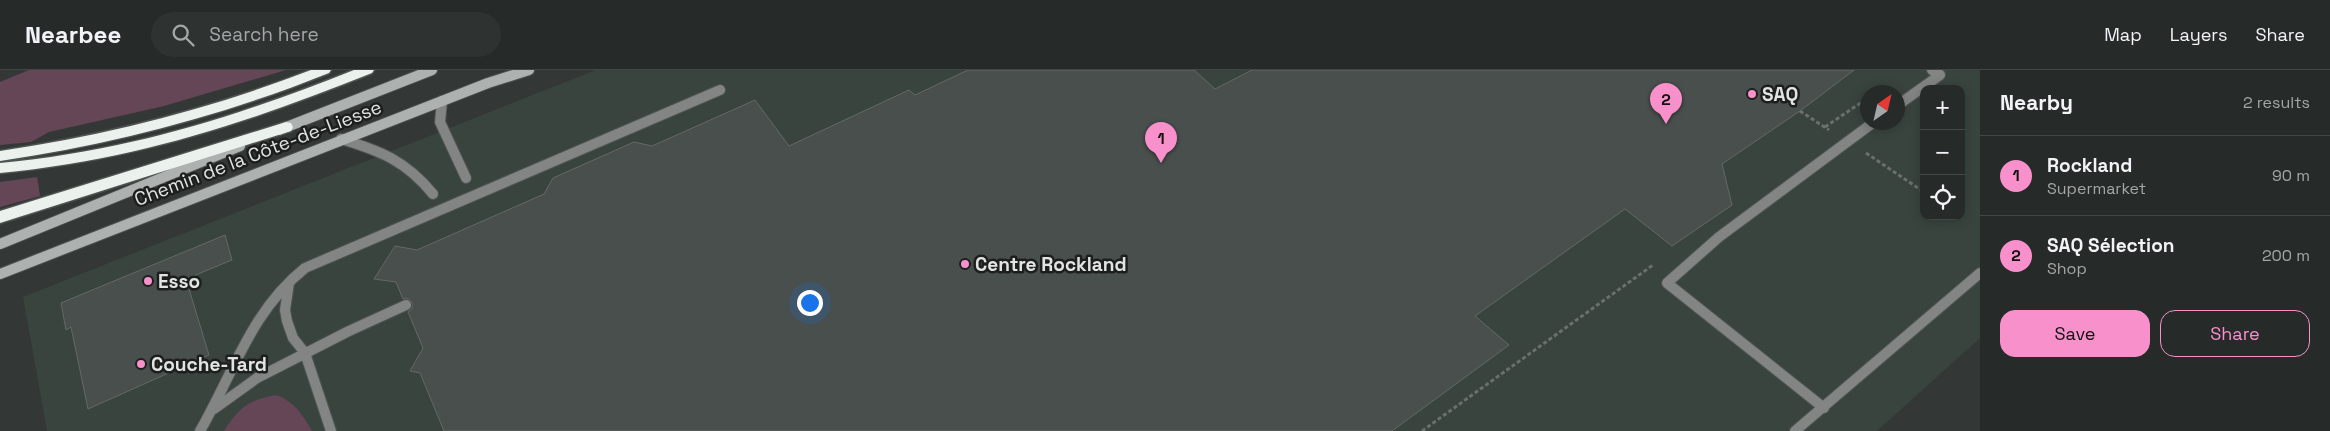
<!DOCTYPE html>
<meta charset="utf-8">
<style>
body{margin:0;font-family:"Space Grotesk",sans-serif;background:#2e3230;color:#f1f3f6}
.controls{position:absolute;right:15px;top:15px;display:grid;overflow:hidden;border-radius:10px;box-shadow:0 2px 12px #0003}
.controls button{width:45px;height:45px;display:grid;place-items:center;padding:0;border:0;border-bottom:1px solid #424645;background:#262a28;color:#f1f3f6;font:25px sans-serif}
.compass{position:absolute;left:1860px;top:15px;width:45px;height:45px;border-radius:50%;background:#262a28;box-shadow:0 2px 12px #0003;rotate:34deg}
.you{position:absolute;left:809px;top:232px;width:18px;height:18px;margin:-12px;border:4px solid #fff;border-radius:50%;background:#1a73e8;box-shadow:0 0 0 8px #1a73e833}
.badge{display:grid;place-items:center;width:32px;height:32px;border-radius:50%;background:#f890cb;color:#111;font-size:16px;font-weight:700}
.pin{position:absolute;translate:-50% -41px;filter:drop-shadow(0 1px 2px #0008)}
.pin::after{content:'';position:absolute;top:26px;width:18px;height:15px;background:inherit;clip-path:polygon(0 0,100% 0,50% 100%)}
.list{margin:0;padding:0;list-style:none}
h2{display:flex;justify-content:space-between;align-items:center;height:65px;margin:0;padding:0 20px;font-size:21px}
h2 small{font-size:16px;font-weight:400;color:#a4a7a8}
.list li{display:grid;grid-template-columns:32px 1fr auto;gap:15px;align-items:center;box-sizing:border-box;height:80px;padding:0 20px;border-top:1px solid #424645}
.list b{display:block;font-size:19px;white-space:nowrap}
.list p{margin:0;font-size:16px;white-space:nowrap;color:#a4a7a8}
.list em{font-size:16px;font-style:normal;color:#a4a7a8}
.actions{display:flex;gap:10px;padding:15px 20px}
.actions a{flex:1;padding:11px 0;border:1px solid #f890cb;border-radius:15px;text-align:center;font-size:18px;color:#f890cb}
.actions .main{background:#f890cb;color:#111}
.icon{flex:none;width:28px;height:28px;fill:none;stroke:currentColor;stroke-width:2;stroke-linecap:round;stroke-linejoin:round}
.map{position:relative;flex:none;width:1980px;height:361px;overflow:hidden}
header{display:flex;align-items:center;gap:30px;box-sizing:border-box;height:70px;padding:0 25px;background:#262a28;border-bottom:1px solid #424645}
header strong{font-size:24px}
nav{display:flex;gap:28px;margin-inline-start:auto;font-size:18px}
.search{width:350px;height:45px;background:#2e3230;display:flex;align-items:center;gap:12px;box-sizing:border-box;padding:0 18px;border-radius:28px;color:#a4a7a8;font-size:19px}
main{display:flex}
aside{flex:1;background:#262a28}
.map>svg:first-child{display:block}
</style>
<header>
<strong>Nearbee</strong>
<div class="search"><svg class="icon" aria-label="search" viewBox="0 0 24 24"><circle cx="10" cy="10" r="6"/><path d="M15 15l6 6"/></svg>Search here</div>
<nav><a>Map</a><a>Layers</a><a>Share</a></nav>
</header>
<main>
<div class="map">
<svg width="1980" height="361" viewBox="0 0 1980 361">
<rect width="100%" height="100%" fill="#333836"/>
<!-- built -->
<path fill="#39443f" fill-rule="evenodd" d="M596,0H1978L1980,1V268L1877,361H47L23,227ZM1924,19H1961V146H1924ZM1868,22H1898V52H1868Z"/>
<!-- green -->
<path fill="#654657" d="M29,0H286L164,36L49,62L31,72L0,75V12Z
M37,107L40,126L0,137V112Z
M276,325C294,331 303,345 312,361H224C239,338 248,330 276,325Z"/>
<!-- building -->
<path fill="#494f4c" stroke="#646966" d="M968,0H1194L1215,19L1252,0H1854L1800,41L1722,94L1732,135L1672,176L1625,139L1475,246L1509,275L1392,361H444L420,303L410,301L423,278L408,242L412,239V232L407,228L403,229L396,212L374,209L395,176L417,180L544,124L553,108L634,72L652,76L755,30L789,76L909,20L915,25Z
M225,165L232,190L186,209L209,285L88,339L71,257L66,260L61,233Z"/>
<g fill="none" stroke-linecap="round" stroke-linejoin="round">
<defs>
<path id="lane" d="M442,31L440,52L466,108
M1898,35L1940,5L1932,0
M341,69C381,81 406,91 433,124
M289,213L285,240L287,251L293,268L305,283L331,361
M1824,338L1667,213L1719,167L1874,52
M214,339L257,308L349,261L406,235
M200,361C233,304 251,241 305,198L720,20
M1795,361L1980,203"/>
<path id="secondary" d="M279,60L432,0
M0,174L240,76
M0,204L488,13L529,0"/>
<path id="highway" d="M311,0H331L329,3C222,46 113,74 0,91V81C107,65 210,39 311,0Z
M354,0H374L372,3C247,53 135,90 0,103V93C129,81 235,47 354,0Z
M286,52L291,53L293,57L291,61L0,153V141Z"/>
</defs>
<!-- lane casing -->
<use href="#lane" stroke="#4f5452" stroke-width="12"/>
<!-- secondary casing -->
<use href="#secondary" stroke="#4f5452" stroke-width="12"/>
<!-- highway casing -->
<use href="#highway" stroke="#4f5452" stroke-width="3"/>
<!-- path -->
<path stroke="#6b6f6e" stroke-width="3" stroke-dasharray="4 2.5" stroke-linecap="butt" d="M1876,22L1883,17
M1800,41L1829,60
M1825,57L1868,28
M1866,83L1924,122
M1422,361L1653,195"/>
<!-- lane -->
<use href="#lane" stroke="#828584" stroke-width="10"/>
<!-- secondary -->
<use href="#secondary" stroke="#adb1af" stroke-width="10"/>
<!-- highway -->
<use href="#highway" fill="#ebf2ee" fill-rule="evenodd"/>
</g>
<!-- markers -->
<g fill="#f890cb" stroke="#1d1f1e" stroke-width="2">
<circle cx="1752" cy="24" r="5"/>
<circle cx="965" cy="194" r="5"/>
<circle cx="148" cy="211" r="5"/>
<circle cx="141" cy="294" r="5"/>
</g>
<g text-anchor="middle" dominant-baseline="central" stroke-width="5" stroke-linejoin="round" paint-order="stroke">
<!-- poi labels -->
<g font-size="19" font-weight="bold" fill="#e1e4e3" stroke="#1d1f1e" text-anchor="start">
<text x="1762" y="24">SAQ</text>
<text x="975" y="194">Centre Rockland</text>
<text x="158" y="211">Esso</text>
<text x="151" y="294">Couche-Tard</text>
</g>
<!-- street labels -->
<g font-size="19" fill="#e1e4e3" stroke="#1d1f1e">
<text transform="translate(258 83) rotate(-21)">Chemin de la Côte-de-Liesse</text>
</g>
</g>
</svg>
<div class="controls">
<button>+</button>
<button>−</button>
<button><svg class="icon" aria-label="locate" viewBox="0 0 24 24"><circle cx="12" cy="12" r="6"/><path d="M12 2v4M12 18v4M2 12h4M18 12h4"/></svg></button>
</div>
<svg class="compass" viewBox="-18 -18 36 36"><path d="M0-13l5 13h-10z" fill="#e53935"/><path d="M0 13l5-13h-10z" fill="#a4a7a8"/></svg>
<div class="you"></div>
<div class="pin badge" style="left:1161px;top:93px">1</div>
<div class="pin badge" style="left:1666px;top:54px">2</div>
</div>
<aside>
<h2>Nearby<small>2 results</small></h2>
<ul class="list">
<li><span class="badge">1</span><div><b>Rockland</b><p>Supermarket</p></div><em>90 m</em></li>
<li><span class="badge">2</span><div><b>SAQ Sélection</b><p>Shop</p></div><em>200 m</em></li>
</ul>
<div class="actions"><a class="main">Save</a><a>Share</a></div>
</aside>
</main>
